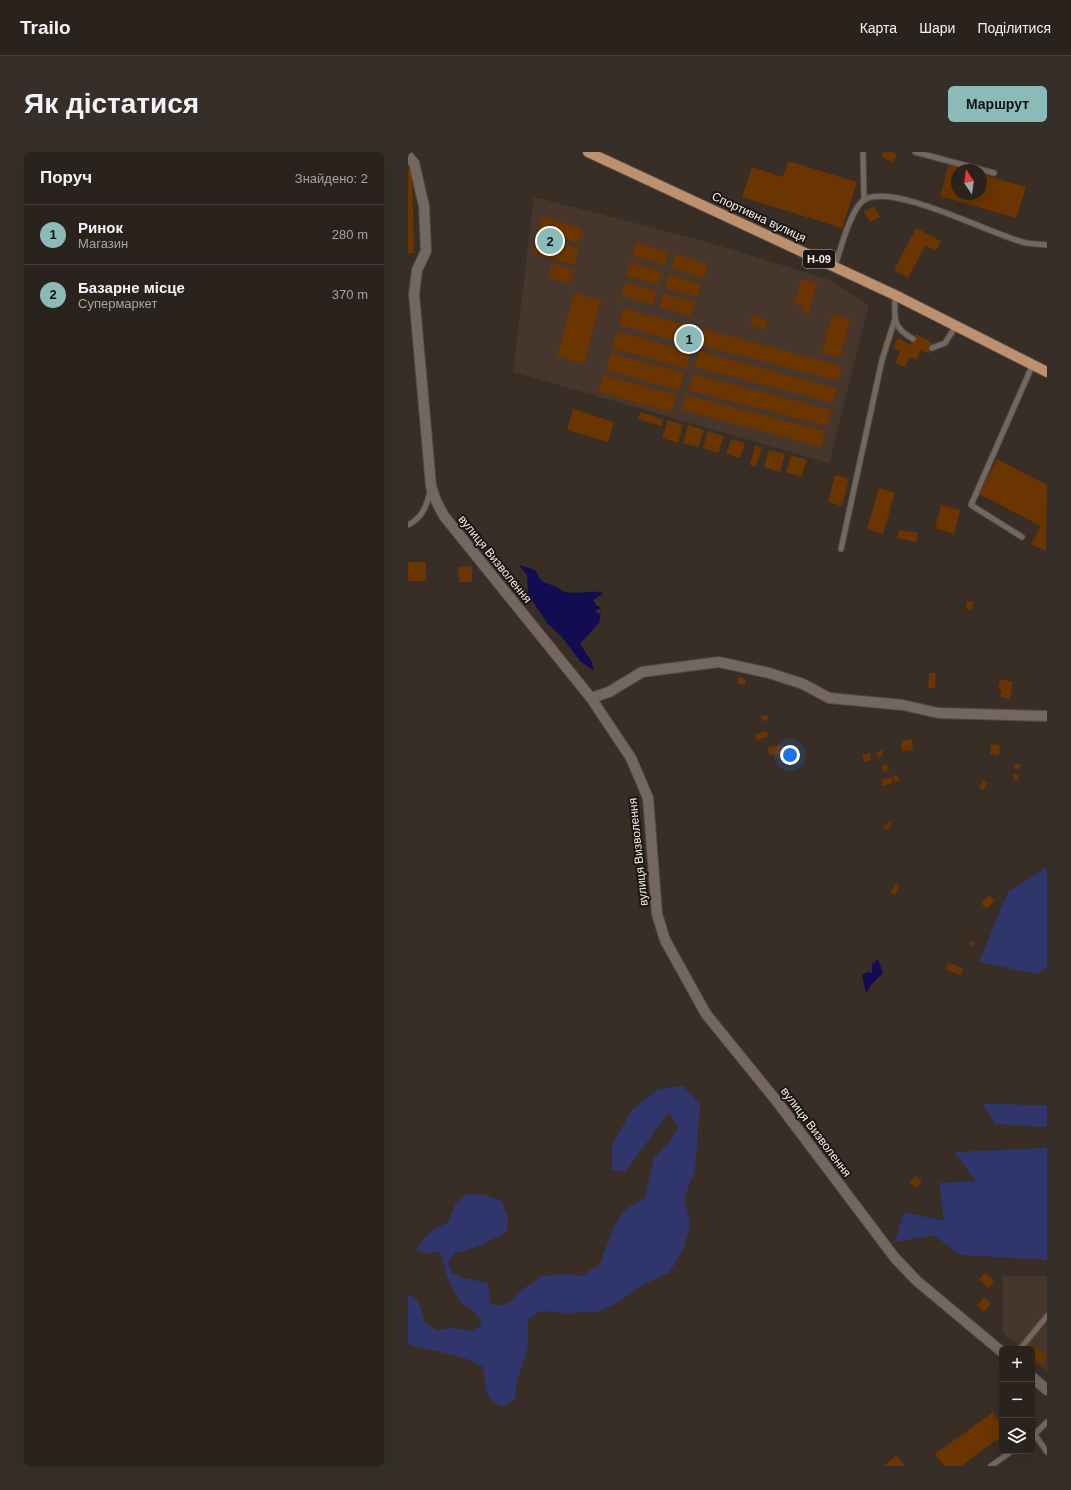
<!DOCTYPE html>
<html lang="uk">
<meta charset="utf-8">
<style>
body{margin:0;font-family:Arial,sans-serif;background:#362f29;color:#f1f3f6}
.controls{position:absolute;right:12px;bottom:12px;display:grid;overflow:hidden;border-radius:6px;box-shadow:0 4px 16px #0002}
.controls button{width:36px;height:36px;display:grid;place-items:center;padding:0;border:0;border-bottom:1px solid #463f3b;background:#2a221c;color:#f1f3f6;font:20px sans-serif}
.compass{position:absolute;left:543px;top:12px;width:36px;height:36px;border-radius:50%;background:#2a221c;box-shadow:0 4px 16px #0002;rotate:347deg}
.you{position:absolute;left:382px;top:603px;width:14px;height:14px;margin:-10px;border:3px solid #fff;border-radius:50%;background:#1a73e8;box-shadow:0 0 0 6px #1a73e833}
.badge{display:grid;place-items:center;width:26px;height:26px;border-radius:50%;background:#8bbbb9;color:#111;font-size:13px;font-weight:700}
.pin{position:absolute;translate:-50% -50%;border:2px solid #fff;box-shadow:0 1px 4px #0006}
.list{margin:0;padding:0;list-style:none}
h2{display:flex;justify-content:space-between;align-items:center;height:52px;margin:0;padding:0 16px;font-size:17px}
h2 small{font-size:13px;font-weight:400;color:#a5a4a3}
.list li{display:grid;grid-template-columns:26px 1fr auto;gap:12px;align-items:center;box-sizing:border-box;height:60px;padding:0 16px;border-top:1px solid #463f3b}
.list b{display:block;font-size:15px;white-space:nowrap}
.list p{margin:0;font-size:13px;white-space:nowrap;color:#a5a4a3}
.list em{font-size:13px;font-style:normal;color:#a5a4a3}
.icon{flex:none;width:22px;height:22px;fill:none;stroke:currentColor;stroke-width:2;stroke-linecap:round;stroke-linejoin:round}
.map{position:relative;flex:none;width:639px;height:1314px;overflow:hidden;border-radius:6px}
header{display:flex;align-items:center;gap:24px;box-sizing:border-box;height:56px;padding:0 20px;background:#2a221c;border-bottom:1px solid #463f3b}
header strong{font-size:19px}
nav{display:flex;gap:22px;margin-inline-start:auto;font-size:14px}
.intro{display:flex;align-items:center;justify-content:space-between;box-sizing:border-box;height:96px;padding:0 24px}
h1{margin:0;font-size:28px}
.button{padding:10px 18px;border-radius:6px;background:#8bbbb9;color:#111;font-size:14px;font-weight:700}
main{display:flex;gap:24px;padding:0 24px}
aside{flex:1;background:#2a221c;border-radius:6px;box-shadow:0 4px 16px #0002}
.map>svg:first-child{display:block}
</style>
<header>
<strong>Trailo</strong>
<nav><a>Карта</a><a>Шари</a><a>Поділитися</a></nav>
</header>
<div class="intro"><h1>Як дістатися</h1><a class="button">Маршрут</a></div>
<main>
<aside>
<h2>Поруч<small>Знайдено: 2</small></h2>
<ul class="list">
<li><span class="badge">1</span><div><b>Ринок</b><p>Магазин</p></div><em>280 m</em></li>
<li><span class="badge">2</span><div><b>Базарне місце</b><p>Супермаркет</p></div><em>370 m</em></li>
</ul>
</aside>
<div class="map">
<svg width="639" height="1314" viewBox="0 0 639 1314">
<rect width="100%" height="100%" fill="#382e26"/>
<!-- built -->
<path fill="#47362b" d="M126,45L296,89L422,128L461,153L421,311L105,220Z
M595,1124H639V1220L624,1207V1197H613L595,1181Z"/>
<!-- green -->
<path fill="#30356c" d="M639,715V815L629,822L571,810L600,740Z
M275,934L292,952L287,1019L276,1046L282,1074L275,1098L261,1121L234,1133L207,1152L189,1160L158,1161L133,1159L120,1167V1195L109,1230L107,1248L94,1255C71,1243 81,1234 74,1214C51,1201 25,1200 0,1192V1142L10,1148L17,1171L29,1178L43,1176L65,1179L74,1172C66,1156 65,1162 55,1152C41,1138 38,1117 32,1100L18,1101L8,1098C16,1085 26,1075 40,1071L48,1051L59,1042L76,1043L94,1049L100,1066L99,1079C84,1089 65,1098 47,1101L40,1110L44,1121L56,1126L80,1131L82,1151L93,1154L104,1149L115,1137L134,1124L158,1122L174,1124L192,1112L206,1074L218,1057L237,1046L246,1006L262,989L270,976L261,960L217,1020L204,1018V993L224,958L250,937Z
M575,952L639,953V975L587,972Z
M639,996V1108L552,1103L526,1083L487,1090L496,1060L536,1069L531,1031L568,1029L546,1000Z"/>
<!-- water -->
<path fill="#140c53" d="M111,413L127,418C133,430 135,430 147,434C151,436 154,440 158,440C168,442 182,439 193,440L195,442L185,448L188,453L193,456L187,459L193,463L191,471L172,492L184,510L186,519L172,509L153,484L139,471L120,442L119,423Z
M470,807L475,821L463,833L458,842L454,823L460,820L464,821V812Z"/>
<!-- building -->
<path fill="#6a3500" d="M476,0H484L489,3L485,11L473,4Z
M380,9L449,30L434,76L334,45L344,15L375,25Z
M541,12L559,18H549V42H573V22L618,35L608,66L532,44Z
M0,18H4L6,101H0Z
M466,54L472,65L462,70L456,60Z
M134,65L175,76L171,91L130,80Z
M508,76L533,89L528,99L517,94L500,126L486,118Z
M129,85L171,97L166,113L124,101Z
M228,90L260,100L256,113L224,104Z
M267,102L300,112L296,126L263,116Z
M222,110L254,120L250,133L218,124Z
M144,111L166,118L162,131L140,125Z
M261,122L293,132L289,145L257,136Z
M393,127L409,130L401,162L394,161L396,155L386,152Z
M217,130L249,139L245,153L213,144Z
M166,141L193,148L176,212L149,204Z
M255,141L287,150L283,164L251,155Z
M215,156L289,176L284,194L211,173Z
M344,163L360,168L357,177L342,173Z
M423,163L442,167L433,205L414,201Z
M295,177L434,214L430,229L291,193Z
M209,179L283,200L278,217L204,196Z
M508,182L526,192L521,202L513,198L508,208L502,205L497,215L487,211L492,200L485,196L490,186L502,193Z
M291,199L429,236L425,251L286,215Z
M203,201L276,221L271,239L198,218Z
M285,222L423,258L419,274L280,238Z
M195,223L268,243L263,260L190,240Z
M278,243L417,279L413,295L274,258Z
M165,257L206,270L200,290L159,278Z
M232,260L255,267L253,274L230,267Z
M260,268L275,273L270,291L254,286Z
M280,273L296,278L290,295L275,291Z
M300,279L316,284L310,301L295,296Z
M323,287L337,291L332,306L318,302Z
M347,294L354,296L348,315L342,313Z
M361,298L377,302L372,320L356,315Z
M383,303L399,308L393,325L378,320Z
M589,307L639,333L638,399L623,392L633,374L571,342Z
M427,323L441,327L434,354L420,350Z
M471,336L487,341L475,382L459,377Z
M533,353L552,358L546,382L527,376Z
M491,378L510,381L508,390L489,386Z
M0,410H18V429H0Z
M64,414V430H51L50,415Z
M559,449L565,450L564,458L558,457Z
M521,521H528L527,536H520Z
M331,525L338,527L337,533L329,531Z
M592,527L605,530L602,547L592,545L594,538L590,537Z
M360,563V568L353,569V564Z
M359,579L360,585L348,588L347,582Z
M504,587L505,598L494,599L493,589Z
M583,592L592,593L591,603L582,602Z
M374,593L376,601L361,604L360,595Z
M474,598L475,603L470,605L468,600Z
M462,601L463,608L456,610L454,603Z
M608,611L613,613L611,618L606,616Z
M479,612L481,619L475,620L474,614Z
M606,622L611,623L610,628H605Z
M489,623L491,629L487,630L485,624Z
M484,625L485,631L475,634L473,628Z
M576,628L580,631L575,638L571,635Z
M482,670L484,674L478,678L475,674Z
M488,731L492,734L487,743L482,741Z
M581,743L587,749L578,757L573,751Z
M562,789L567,791L566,794L561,792Z
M540,811L555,816L553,823L538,818Z
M507,1024L514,1029L509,1036L502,1031Z
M577,1121L586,1128L581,1136L571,1128Z
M576,1145L583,1151L576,1160L569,1154Z
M622,1190L639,1205L633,1213L624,1205V1197H617Z
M585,1260L594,1273V1284L553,1314H536L527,1302Z
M489,1303L497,1314H475Z"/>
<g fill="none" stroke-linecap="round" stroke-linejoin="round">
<defs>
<path id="lane" d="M455,0L456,48
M507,0L586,21
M427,114C432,99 443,56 456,48C485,30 584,83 618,91C625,92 632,92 639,93
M487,143C487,167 483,174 505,187
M524,196L537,191L548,174
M0,373C14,366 19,354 22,339
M614,385L563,353L625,212
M433,397L474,208L487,167
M612,1197L639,1164
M627,1283L639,1300
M625,1284L639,1270
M583,1314L604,1299"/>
<path id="street" d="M0,4L6,11L16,54L18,99L9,118L6,142L23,334L28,349L36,364L183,546L223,606L240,646L249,762L257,788L298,862L367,947L487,1106L509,1129L594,1200
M183,546L201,540L234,520L311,510L361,521L395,532L421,546L495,553L530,561L639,564
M624,1225L639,1238"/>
<path id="primary" d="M180,0L487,143L639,220"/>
</defs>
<!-- lane casing -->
<use href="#lane" stroke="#524a43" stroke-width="7"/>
<!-- street casing -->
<use href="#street" stroke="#524a43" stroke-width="12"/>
<!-- primary casing -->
<use href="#primary" stroke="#524a43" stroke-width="12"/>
<!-- lane -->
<use href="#lane" stroke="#73675f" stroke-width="5"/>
<!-- street -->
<use href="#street" stroke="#73675f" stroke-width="10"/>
<!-- primary -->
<use href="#primary" stroke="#bd9170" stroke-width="10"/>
</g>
<g text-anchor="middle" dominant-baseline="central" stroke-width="4" stroke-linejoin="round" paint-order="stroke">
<!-- shield labels -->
<rect fill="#1c1714" stroke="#b3ada8" stroke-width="1" x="395" y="98" width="32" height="18" rx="3"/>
<g font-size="11" font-weight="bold" fill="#f4ede8">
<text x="411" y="107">Н-09</text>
</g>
<!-- street labels -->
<g font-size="12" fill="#f4ede8" stroke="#1c1714">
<text transform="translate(351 65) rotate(25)">Спортивна вулиця</text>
<text transform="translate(87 407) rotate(51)">вулиця Визволення</text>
<text transform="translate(230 700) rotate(-96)">вулиця Визволення</text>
<text transform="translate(408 980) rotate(53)">вулиця Визволення</text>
</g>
</g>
</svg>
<div class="controls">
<button>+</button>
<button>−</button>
<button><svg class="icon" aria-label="layers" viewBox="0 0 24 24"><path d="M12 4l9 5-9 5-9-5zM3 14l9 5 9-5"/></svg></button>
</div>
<svg class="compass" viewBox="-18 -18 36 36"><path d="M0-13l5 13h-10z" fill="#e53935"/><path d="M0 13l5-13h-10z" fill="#a5a4a3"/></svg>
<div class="you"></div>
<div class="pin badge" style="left:281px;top:187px">1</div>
<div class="pin badge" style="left:142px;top:89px">2</div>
</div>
</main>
